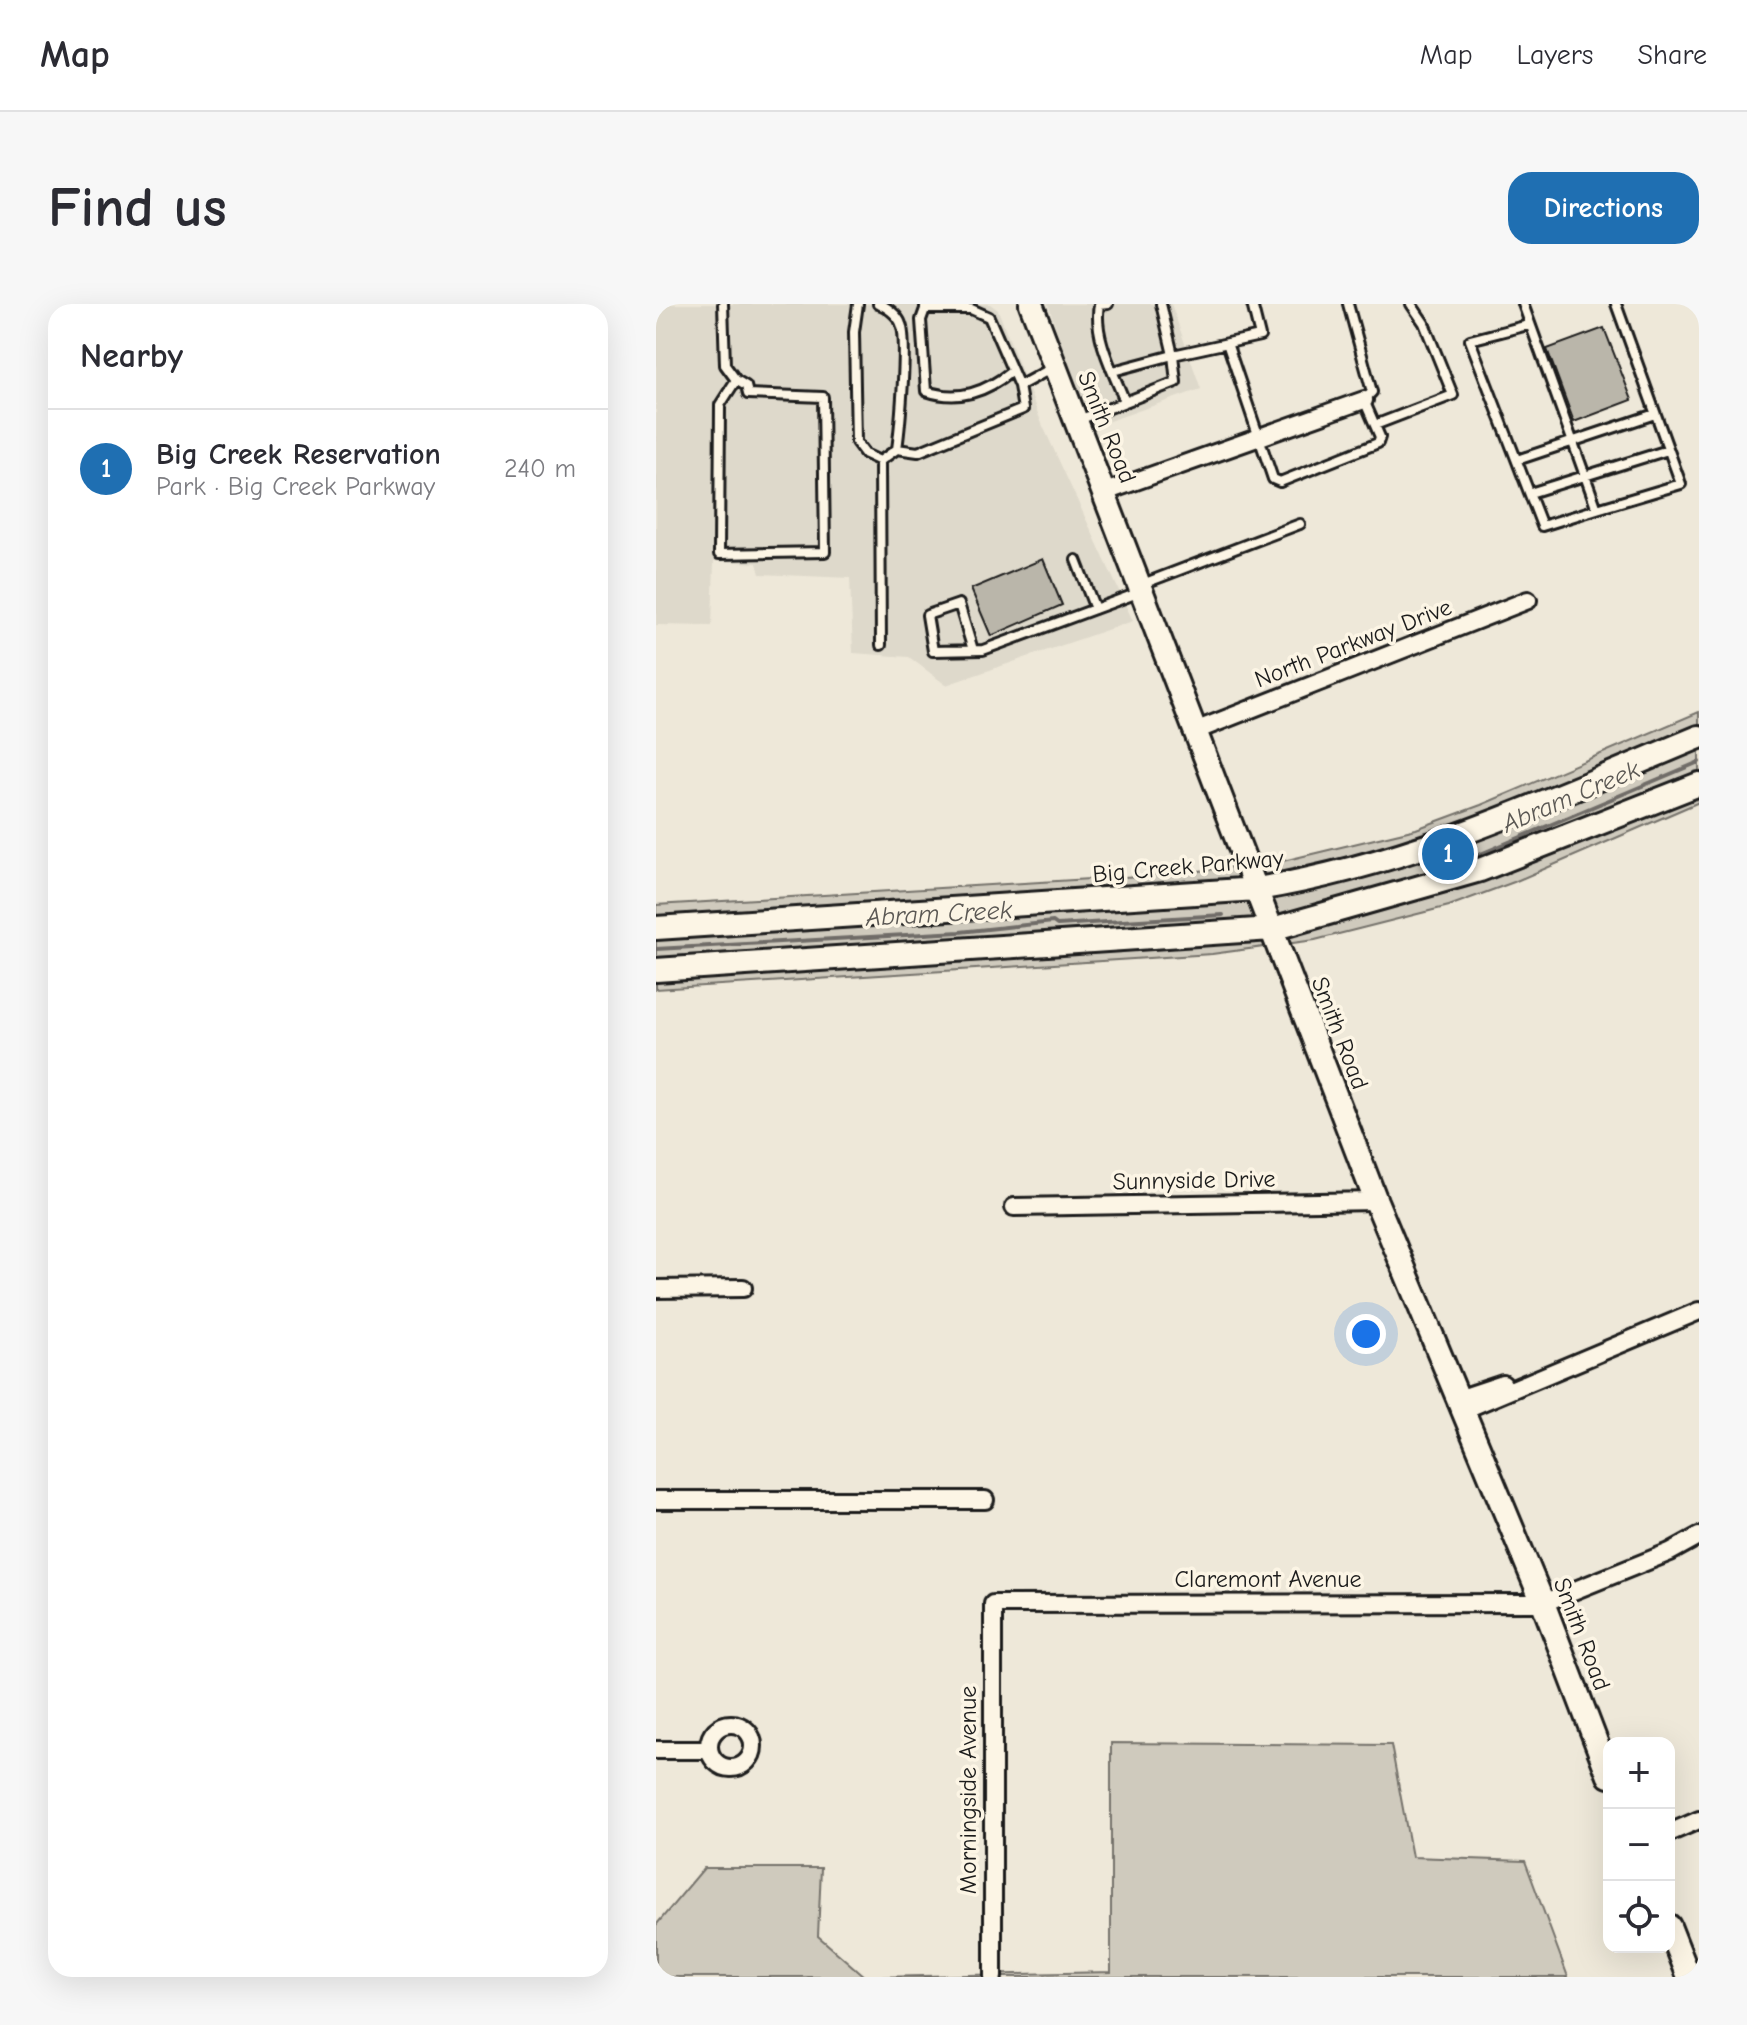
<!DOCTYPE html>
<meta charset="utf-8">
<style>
body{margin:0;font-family:"Comic Neue",sans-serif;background:#f7f7f7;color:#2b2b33}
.controls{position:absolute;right:24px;bottom:24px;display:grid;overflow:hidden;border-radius:16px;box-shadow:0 8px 32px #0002}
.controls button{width:72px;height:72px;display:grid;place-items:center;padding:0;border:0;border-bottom:2px solid #e1e1e2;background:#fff;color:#2b2b33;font:40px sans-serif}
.you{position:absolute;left:710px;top:1030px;width:28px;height:28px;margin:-20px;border:6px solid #fff;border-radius:50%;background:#1a73e8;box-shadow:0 0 0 12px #1a73e833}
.badge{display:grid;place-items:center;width:52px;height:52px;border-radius:50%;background:#1f6fb2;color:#fff;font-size:26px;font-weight:700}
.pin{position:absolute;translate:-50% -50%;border:4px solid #fff;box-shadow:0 2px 8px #0006}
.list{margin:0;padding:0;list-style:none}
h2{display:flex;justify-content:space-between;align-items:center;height:104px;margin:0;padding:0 32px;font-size:34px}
h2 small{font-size:26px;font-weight:400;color:#7c7c81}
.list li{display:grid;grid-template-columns:52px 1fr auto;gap:24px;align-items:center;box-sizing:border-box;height:120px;padding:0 32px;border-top:2px solid #e1e1e2}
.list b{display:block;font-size:30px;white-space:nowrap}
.list p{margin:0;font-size:26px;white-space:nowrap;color:#7c7c81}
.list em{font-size:26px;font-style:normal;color:#7c7c81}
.icon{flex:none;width:44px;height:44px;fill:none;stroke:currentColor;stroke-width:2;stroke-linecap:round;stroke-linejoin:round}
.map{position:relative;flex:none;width:1043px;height:1673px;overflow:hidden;border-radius:24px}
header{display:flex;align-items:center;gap:48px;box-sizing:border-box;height:112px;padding:0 40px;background:#fff;border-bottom:2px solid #e1e1e2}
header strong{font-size:38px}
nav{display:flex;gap:44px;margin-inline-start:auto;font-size:28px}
.intro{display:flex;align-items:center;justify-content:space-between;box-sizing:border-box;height:192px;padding:0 48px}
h1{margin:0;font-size:56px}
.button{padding:20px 36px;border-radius:24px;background:#1f6fb2;color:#fff;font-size:28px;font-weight:700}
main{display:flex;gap:48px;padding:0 48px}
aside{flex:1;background:#fff;border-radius:24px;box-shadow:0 8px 32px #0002}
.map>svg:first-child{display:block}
</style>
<header>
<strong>Map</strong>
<nav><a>Map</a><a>Layers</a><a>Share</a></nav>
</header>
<div class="intro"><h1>Find us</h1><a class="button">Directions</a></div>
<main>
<aside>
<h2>Nearby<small></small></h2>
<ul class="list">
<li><span class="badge">1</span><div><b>Big Creek Reservation</b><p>Park · Big Creek Parkway</p></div><em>240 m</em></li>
</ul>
</aside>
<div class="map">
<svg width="1043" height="1673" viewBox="0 0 1043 1673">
<rect width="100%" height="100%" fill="#eee8d9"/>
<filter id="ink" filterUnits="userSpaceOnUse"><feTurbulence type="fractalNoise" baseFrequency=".0125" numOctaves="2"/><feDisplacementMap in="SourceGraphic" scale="16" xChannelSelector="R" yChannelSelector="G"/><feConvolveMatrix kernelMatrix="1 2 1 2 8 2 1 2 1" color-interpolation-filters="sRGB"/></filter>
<g filter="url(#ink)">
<!-- built -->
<path fill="#ded9cb" d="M0,0H334L342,6L386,120L477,317L290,381L253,353L197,349L194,274L104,270L101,259L58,257L56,322L0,321Z
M392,0H515L545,85L433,124Z"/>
<!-- green -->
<path fill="#cfcabd" stroke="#76736c" stroke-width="2" d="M1043,408V498L858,578L793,602L659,636L556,650L0,685V601L517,570L627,557L760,525L825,501Z
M455,1439L735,1441L756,1553L869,1557L912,1673H219L455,1668Z
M48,1564H165L162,1632L209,1673H0V1621Z"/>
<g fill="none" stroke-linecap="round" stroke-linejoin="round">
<!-- stream -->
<path stroke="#6f6c67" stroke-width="4" d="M801,560L1043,458
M0,645L304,628L397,618L401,621L567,611"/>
</g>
<!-- building -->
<path fill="#bab6aa" stroke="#1c1c1c" stroke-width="2" d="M948,24L976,96L918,118L891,45Z
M387,255L406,301L335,332L315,285Z"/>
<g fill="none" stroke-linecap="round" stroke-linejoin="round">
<defs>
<path id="lane" d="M67,0L69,61L80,76
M202,0L198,28L200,138L209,150L224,157L241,145C244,124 252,36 245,20C242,11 230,2 222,0
M505,0L517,51L604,32L596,0
M867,0L941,205L1025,180L960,0
M269,2V5H315L333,13L363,82
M269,5L265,16L270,87C303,98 330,88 356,67
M872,21L814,36L886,222L941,205
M572,42L617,175L624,178L722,139L724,133L708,96L716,88L692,0
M457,67L517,51L520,78L469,98
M80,76L90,82L92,90L167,93L169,248L63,250L64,101Z
M420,117L469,98C458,69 437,32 443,1L452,0
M719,121L797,91L768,19L755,0
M241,145L262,148L367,105L363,82L398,63
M861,156L999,110
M224,157L225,341
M874,189L1012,146
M420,256L439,305
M484,281L644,220
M317,346L303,300L271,311L277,347L327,346L482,289"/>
<path id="street" d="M449,188L708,96
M539,427L872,296
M358,903L720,897
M0,985L87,984
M802,1095L847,1080
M807,1106L1043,1007
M0,1196H329
M53 1442a22 22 0 1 1 44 0a22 22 0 1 1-44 0Z
M0,1446H53
M1013,1529L1043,1516
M337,1673V1300L887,1299L1014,1248L1043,1232"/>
<path id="secondary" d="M375,0L720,897L887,1299L953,1472
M0,624L601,585C757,560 898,493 1043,433
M0,666L616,625L824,566L1043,480
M1013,1622L1033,1673"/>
</defs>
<!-- lane casing -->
<use href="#lane" stroke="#1c1c1c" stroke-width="14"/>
<!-- street casing -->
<use href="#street" stroke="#1c1c1c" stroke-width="22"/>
<!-- secondary casing -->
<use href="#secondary" stroke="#1c1c1c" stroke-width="28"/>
<!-- lane -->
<use href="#lane" stroke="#fcf5e5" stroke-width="8"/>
<!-- street -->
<use href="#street" stroke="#fcf5e5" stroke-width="16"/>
<!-- secondary -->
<use href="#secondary" stroke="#fcf5e5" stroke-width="22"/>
</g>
</g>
<g text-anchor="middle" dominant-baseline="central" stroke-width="7" stroke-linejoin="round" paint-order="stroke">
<!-- street labels -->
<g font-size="24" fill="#1c1c1c" stroke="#fcf5e5">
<text transform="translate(451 123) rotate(68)">Smith Road</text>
<text transform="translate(697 339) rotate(-21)">North Parkway Drive</text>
<text transform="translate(532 562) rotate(-5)">Big Creek Parkway</text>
<text transform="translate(684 729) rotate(69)">Smith Road</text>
<text transform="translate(538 876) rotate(-1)">Sunnyside Drive</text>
<text x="612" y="1275">Claremont Avenue</text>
<text transform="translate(926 1330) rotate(69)">Smith Road</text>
<text transform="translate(312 1486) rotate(-90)">Morningside Avenue</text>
</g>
<!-- water labels -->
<g font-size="26" font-style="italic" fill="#5b5854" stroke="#fcf5e5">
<text transform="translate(915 493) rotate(-23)">Abram Creek</text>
<text transform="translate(283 610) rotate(-3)">Abram Creek</text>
</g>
</g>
</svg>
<div class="controls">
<button>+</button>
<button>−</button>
<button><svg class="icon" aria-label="locate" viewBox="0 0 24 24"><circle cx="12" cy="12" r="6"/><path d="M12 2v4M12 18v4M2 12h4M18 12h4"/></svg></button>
</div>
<div class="you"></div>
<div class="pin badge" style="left:792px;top:550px">1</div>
</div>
</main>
